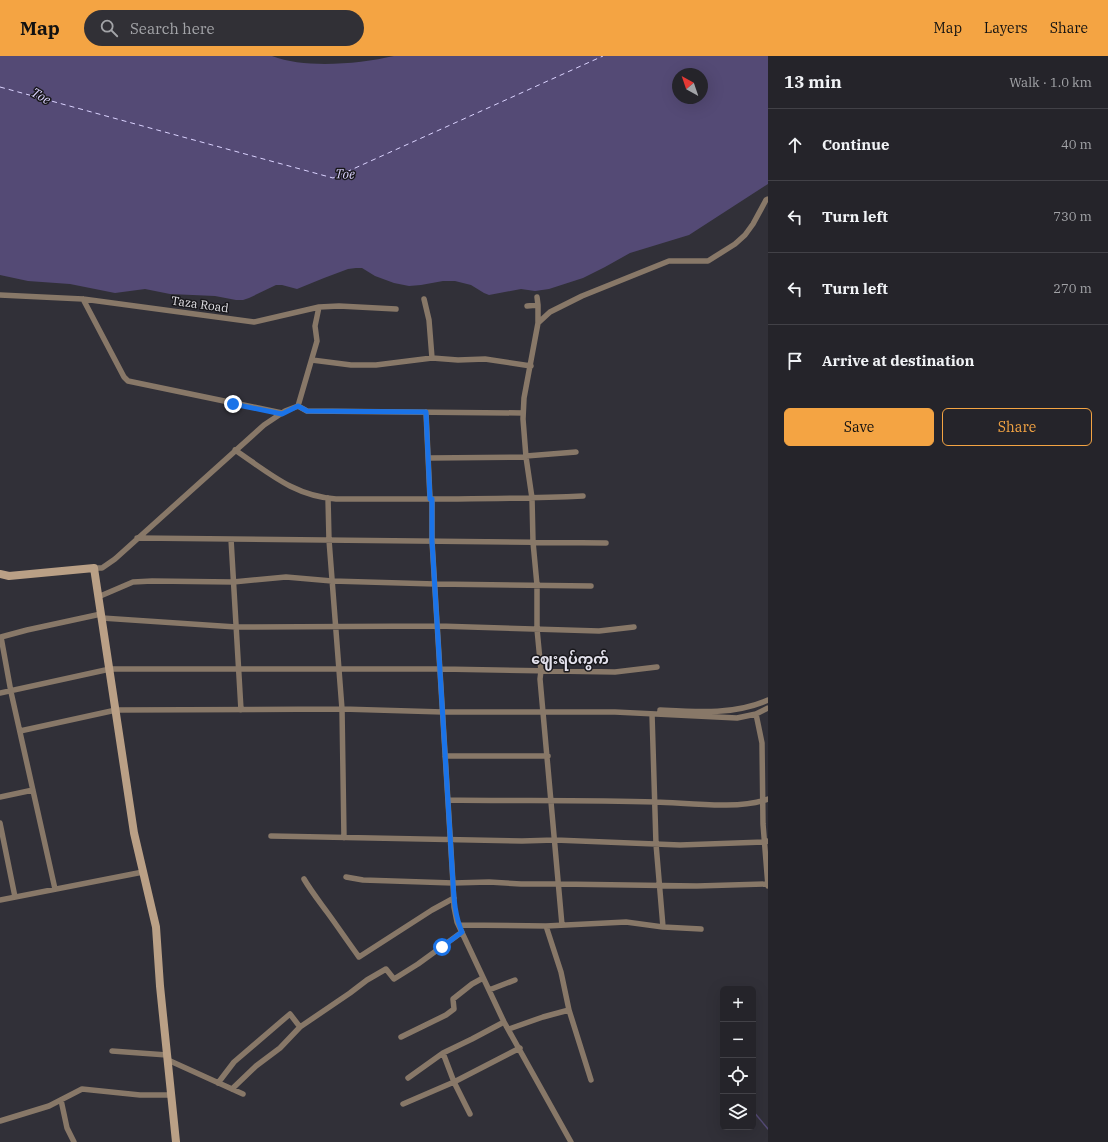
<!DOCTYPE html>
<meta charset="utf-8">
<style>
body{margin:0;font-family:"IBM Plex Serif","Noto Sans Myanmar",serif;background:#313036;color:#f1f3f6}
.controls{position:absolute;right:12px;bottom:12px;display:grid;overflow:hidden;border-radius:6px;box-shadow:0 4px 16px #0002}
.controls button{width:36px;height:36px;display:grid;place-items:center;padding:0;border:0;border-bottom:1px solid #424147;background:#25242a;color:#f1f3f6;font:20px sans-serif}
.compass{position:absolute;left:672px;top:12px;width:36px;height:36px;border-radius:50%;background:#25242a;box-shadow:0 4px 16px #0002;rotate:320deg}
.stop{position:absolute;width:12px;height:12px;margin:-9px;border:3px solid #1a73e8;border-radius:50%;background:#fff}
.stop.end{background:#1a73e8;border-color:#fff;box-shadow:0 1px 4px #0008}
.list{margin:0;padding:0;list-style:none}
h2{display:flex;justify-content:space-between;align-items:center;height:52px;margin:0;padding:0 16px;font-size:17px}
h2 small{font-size:13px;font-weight:400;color:#a3a4a8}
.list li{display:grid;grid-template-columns:26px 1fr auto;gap:12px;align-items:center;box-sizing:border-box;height:72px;padding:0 16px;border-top:1px solid #424147}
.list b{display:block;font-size:15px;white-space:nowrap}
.list em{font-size:13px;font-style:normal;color:#a3a4a8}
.actions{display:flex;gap:8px;padding:12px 16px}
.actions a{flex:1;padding:9px 0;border:1px solid #f4a443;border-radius:6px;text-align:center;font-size:14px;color:#f4a443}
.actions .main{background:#f4a443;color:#111}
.icon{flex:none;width:22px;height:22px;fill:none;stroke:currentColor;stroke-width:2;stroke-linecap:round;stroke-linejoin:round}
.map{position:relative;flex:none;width:768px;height:1086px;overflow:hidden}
header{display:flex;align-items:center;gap:24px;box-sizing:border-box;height:56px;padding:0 20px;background:#f4a443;color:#111}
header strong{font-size:19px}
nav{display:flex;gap:22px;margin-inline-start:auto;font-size:14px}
.search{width:280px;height:36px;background:#313036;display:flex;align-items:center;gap:10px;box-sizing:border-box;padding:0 14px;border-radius:22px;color:#a3a4a8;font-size:15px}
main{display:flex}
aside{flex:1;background:#25242a}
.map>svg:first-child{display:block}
</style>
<header>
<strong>Map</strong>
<div class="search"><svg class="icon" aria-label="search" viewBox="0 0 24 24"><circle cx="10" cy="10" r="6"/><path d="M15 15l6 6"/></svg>Search here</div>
<nav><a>Map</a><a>Layers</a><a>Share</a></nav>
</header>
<main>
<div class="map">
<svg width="768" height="1086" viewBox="0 0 768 1086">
<rect width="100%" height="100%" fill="#313038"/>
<!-- water -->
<path fill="#544a75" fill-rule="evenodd" d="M0,0H272C306,13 358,8 394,0H768V128L689,179L630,197L605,211L583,222L549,233L535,235L521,233L489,239L484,237L471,229L455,225H443L421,229L409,230L394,227L375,220L362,212H356L348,213L324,222L297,233L282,229H276L249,242L243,244H236L215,240L170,238L145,233L115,237L70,228L28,225L0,219ZM678,18H702V42H678Z"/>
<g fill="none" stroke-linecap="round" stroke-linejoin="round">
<!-- stream -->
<path stroke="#544a75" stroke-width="1.5" d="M753,1055L768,1073"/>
<!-- ferry -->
<path stroke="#dbd3ff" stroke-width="1" stroke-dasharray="5 4" stroke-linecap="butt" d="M0,31L333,122L603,0"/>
<!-- street -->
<path stroke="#887868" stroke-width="5.5" d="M0,239L83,243L254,266L319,251L339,250L396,253
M537,241L538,249
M83,243L124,321L128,325L282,357
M424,243L429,264L432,302
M527,250L538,249V267
M312,304L351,309H376L432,302L458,304L485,303L531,310
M298,350L317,285L315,270L319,251
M426,356L430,443H432V485L453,827L454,851L457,866L504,966L571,1086
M235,394C269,417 294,440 336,443C418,443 501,444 583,440
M526,400L576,396
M429,402L526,401
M328,442L329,484L342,653L344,782
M137,482L606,487
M231,483L241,654
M94,512H102L115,503L264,369L285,355L298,350L307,355L523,357
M98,541L133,526L152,525L233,526L286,521L332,525L435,528L591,530
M102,562L236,571L438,570L599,575L634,571
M0,637L110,613H441L615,616L657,611
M652,658L656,788L663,871
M660,658V654C696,656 735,659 768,644
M756,658L762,687L763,768L768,830
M20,675L116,654L342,653L443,656H615L737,662L756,658L768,652
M445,700H548
M0,741L33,734
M448,744C517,745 586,744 656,746C689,747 737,754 768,743
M0,767L15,841
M271,780L522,785L555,784L680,789L765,786L768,785
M346,821L363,824L453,827L489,826L521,828H559L697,830L768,828
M304,823C311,835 319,845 327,856C338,871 348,886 359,901L432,854L454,842
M55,833L11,636L1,581L27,574L101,558
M0,844L143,816
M459,869L546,870L626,866L663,871L701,873
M562,869L540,623L541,615L537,573V529L533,486L532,442L526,401L523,363L524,342L538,267L550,256L582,240L669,205H708L735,188L745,179L753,168L766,144L768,143
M546,870L561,916L569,954L591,1024
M489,934L515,924
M509,973L543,961L569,954
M401,981L446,959L454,953L453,943L472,928L483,922
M112,995L167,999
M443,997L454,1026L470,1058
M168,1004L243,1038
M408,1022L443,997L472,983L504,966
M218,1027L234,1006L290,958L300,971
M232,1033L256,1010L280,992L300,971L350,937L367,924L386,913L394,923L418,908L462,876
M61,1044L67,1072L74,1086
M403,1048L454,1026L520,992
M0,1065L49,1050L82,1033L140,1039H171"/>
<!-- secondary -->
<path stroke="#baa086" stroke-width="8" d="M0,518L9,520L94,512L134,777L156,871L160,930L176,1086"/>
</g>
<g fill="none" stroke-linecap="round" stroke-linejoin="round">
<!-- route -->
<path stroke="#1a73e8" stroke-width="5" d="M233,348L282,358L298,350L307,355L426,356L430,443H432V485L453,827C454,844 455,860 462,876L442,891"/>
</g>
<g text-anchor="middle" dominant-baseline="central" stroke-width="3" stroke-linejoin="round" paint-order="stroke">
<!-- street labels -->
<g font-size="12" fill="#e3e2e7" stroke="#19181c">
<text transform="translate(200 248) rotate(8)">Taza Road</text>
</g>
<!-- water labels -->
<g font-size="13" font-style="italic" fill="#dbd3ff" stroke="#19181c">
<text transform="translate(41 40) rotate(30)">Toe</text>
<text transform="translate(345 118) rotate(1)">Toe</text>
</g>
<!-- quarter labels -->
<g font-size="14" font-weight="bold" fill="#e3e1ec" stroke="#19181c">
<text x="570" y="603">ဈေးရပ်ကွက်</text>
</g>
</g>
</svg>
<div class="controls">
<button>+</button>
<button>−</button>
<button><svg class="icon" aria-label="locate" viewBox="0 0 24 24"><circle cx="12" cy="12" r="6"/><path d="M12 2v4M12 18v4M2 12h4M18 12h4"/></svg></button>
<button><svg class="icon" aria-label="layers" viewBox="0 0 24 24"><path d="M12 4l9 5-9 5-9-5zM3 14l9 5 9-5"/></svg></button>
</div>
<svg class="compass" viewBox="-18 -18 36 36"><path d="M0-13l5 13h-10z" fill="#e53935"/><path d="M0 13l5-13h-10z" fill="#a3a4a8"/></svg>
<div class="stop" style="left:442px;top:891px"></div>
<div class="stop end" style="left:233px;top:348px"></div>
</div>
<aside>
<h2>13 min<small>Walk · 1.0 km</small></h2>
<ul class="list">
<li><svg class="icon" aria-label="ahead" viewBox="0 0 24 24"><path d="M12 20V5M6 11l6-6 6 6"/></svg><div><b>Continue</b></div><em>40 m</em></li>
<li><svg class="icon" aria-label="left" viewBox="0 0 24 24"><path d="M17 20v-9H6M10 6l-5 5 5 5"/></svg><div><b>Turn left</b></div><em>730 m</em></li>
<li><svg class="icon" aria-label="left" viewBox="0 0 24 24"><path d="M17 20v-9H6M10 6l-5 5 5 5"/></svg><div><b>Turn left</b></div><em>270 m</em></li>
<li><svg class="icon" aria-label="arrive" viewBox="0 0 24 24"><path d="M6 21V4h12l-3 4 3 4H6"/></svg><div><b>Arrive at destination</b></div></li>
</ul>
<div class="actions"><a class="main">Save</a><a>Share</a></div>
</aside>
</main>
